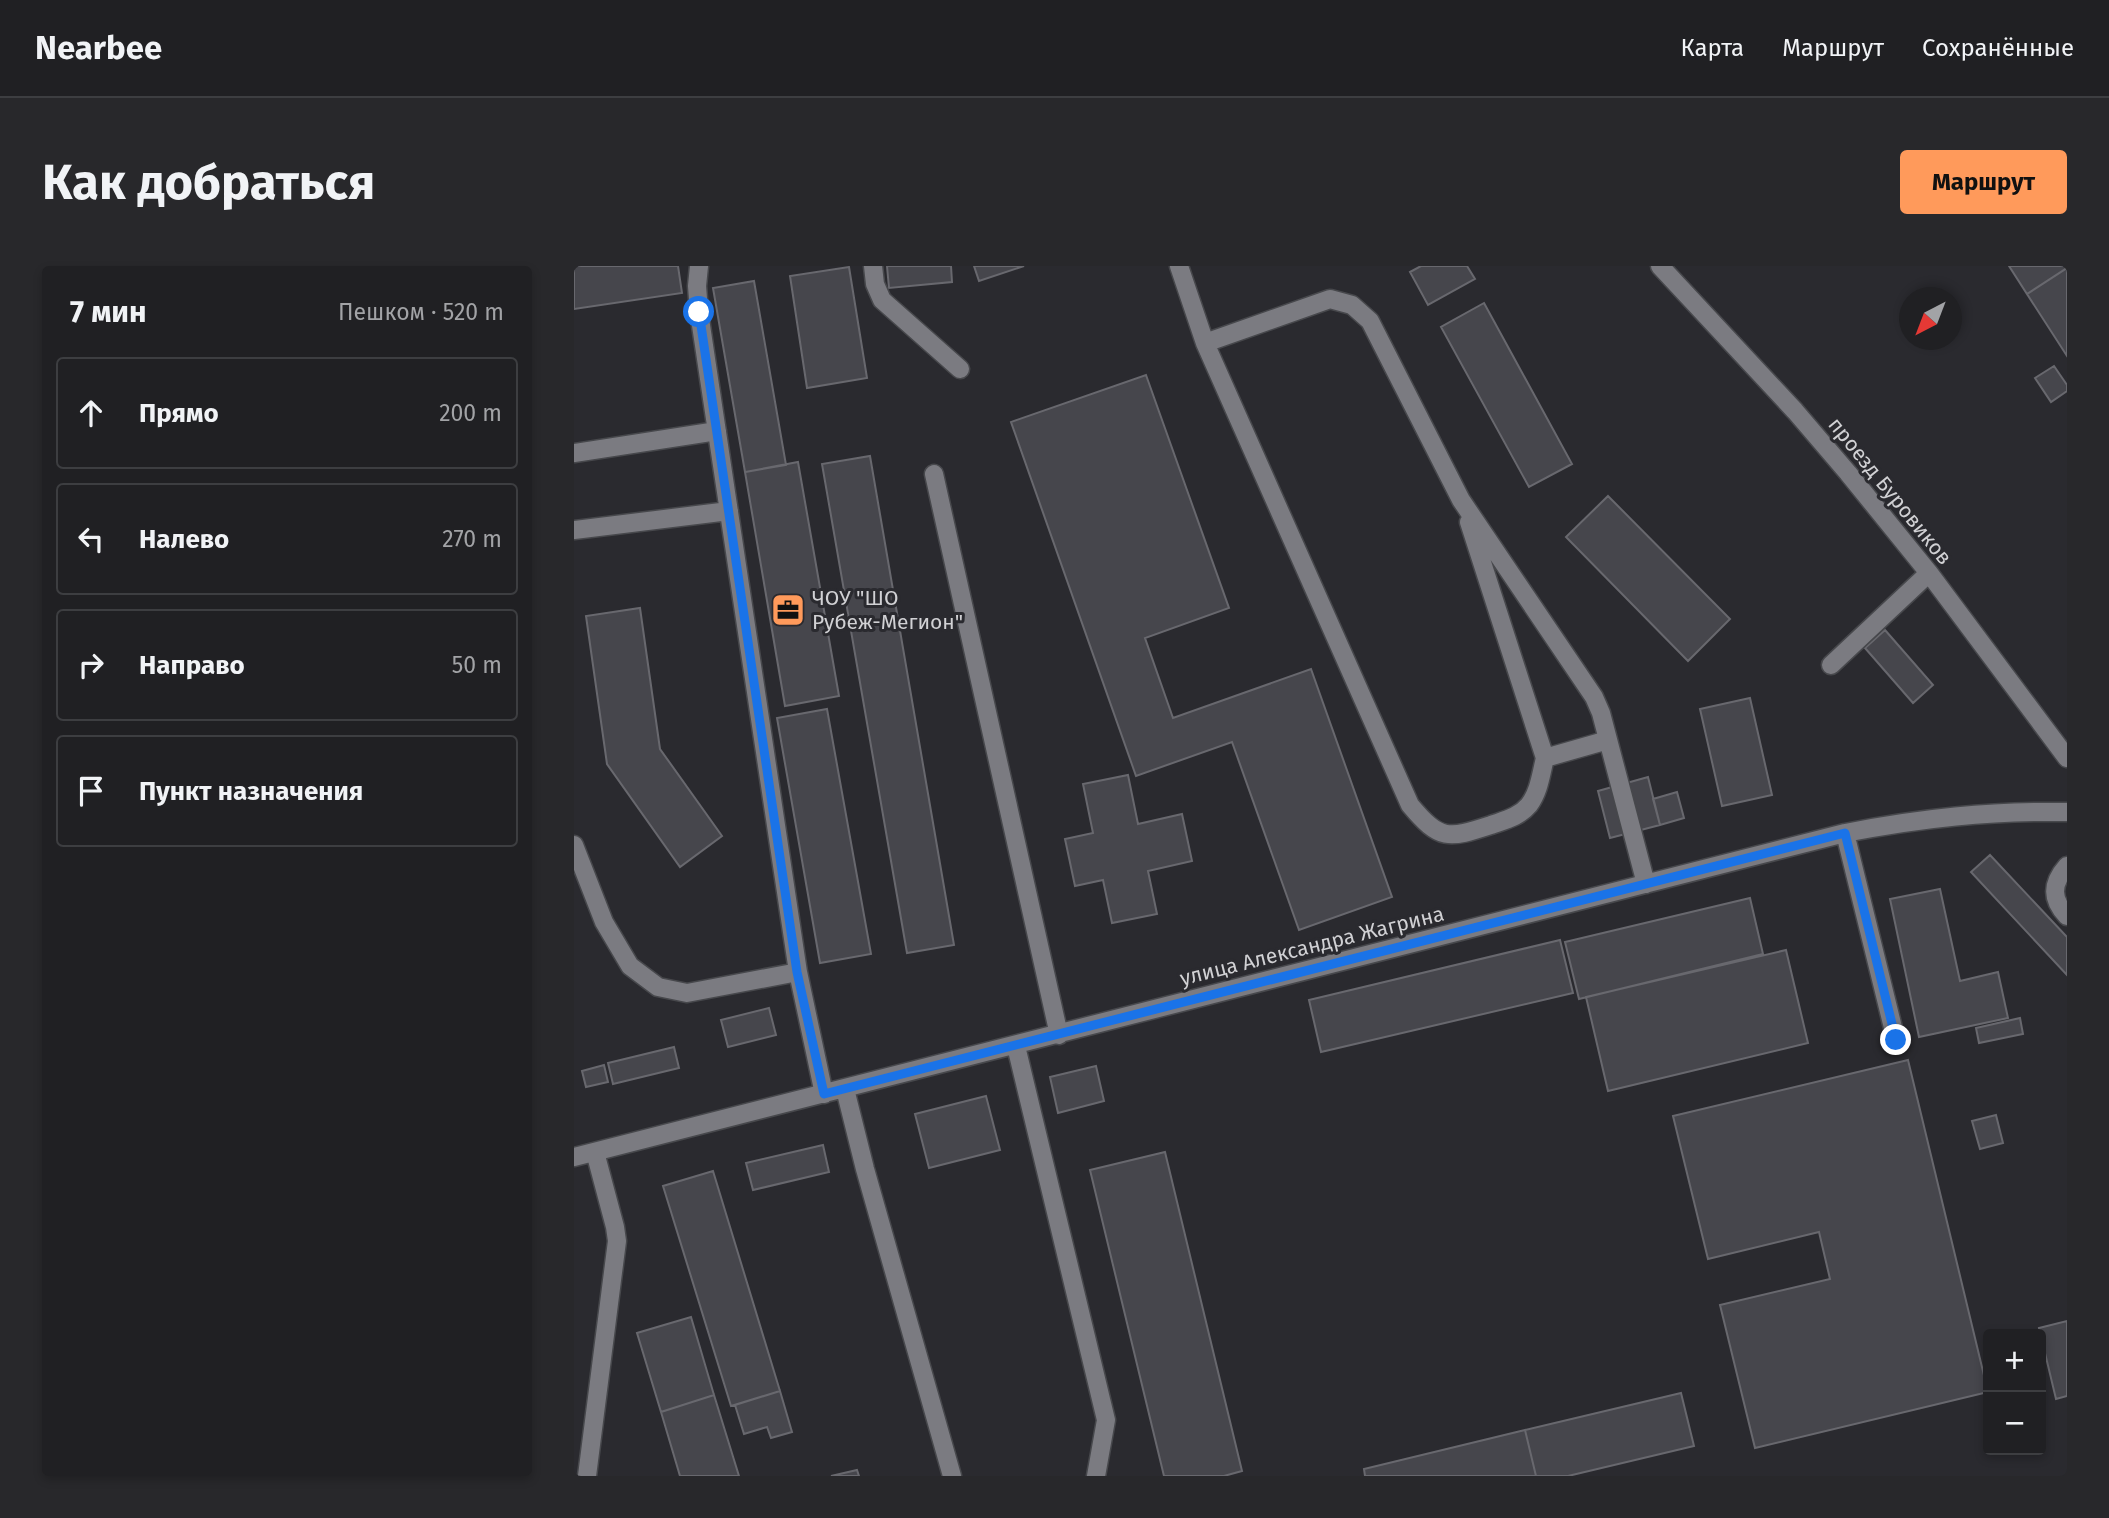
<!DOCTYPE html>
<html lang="ru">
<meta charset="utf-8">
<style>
body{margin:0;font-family:"Fira Sans",sans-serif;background:#28282b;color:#f1f3f6}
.controls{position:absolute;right:21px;bottom:21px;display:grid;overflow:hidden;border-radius:7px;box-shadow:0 4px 10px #0003}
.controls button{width:63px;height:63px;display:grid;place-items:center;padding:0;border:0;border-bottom:2px solid #3d3e41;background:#202023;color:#f1f3f6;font:35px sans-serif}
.compass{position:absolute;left:1325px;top:21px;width:63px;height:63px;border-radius:50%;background:#202023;box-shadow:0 4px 10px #0003;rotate:222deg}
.stop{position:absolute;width:21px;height:21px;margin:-16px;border:5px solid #1a73e8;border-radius:50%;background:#fff}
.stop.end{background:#1a73e8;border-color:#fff;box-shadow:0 2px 7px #0008}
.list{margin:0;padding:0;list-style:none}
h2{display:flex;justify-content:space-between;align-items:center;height:91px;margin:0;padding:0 28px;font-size:30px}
h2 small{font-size:23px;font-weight:400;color:#a2a3a6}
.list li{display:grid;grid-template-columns:46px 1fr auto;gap:21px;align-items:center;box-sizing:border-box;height:112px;margin:0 14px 14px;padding:0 14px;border:2px solid #3d3e41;border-radius:7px}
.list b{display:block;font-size:26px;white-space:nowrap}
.list em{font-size:23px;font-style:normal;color:#a2a3a6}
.icon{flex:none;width:38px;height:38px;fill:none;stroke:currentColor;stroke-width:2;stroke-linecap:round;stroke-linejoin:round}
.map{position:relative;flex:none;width:1493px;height:1210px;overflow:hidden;border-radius:7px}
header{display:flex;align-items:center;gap:42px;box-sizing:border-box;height:98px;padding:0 35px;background:#202023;border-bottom:2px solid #3d3e41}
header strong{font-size:33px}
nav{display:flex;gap:38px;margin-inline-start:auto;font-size:24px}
.intro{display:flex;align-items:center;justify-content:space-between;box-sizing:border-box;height:168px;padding:0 42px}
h1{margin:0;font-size:49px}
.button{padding:18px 32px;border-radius:7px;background:#ff9a5b;color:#111;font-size:24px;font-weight:700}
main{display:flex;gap:42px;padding:0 42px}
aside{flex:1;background:#202023;border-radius:7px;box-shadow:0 4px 10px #0003}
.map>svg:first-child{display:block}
</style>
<header>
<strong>Nearbee</strong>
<nav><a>Карта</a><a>Маршрут</a><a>Сохранённые</a></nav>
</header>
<div class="intro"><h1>Как добраться</h1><a class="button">Маршрут</a></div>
<main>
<aside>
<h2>7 мин<small>Пешком · 520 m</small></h2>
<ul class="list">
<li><svg class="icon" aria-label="ahead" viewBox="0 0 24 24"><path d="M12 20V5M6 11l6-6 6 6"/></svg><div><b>Прямо</b></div><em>200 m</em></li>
<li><svg class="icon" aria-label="left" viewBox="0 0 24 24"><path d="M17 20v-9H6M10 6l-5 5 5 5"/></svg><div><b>Налево</b></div><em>270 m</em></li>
<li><svg class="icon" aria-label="right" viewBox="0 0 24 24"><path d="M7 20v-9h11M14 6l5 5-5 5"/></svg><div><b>Направо</b></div><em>50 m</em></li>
<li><svg class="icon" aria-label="arrive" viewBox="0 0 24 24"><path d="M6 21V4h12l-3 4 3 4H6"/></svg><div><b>Пункт назначения</b></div></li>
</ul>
</aside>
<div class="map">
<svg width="1493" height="1210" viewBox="0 0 1493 1210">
<rect width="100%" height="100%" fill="#2a2a2f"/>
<!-- building -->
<path fill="#46464c" stroke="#68686e" stroke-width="2" d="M0,0H104L108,27L0,43Z
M313,0H377L378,16L315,22Z
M400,0H450L405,15Z
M847,0H893L901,13L854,39L836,6Z
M1435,0H1493V2L1453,28Z
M275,1L293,112L233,122L216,10Z
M1493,2V90L1453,28Z
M180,15L212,199L171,206L139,22Z
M910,37L998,198L955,221L867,61Z
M1480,100L1493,119V125L1477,136L1461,112Z
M572,109L655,342L571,372L599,452L737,403L818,631L725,664L658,476L562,510L437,156Z
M296,190L380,679L333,687L248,198Z
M224,196L265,430L211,440L171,206Z
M1034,230L1156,353L1114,395L992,271Z
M66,342L86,483L148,570L106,601L33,498L12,350Z
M1311,364L1359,419L1339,437L1291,382Z
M1176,432L1198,529L1148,540L1126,443Z
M253,443L297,688L246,697L203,452Z
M554,509L564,558L608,548L618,595L574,605L583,648L538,657L529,614L501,620L491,573L519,567L509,518Z
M1074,511L1086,559L1036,572L1024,525Z
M1103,526L1110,552L1086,559L1079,533Z
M1416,589L1493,671V709L1397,606Z
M1366,623L1386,715L1424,706L1434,752L1345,771L1316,633Z
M1176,632L1189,688L1005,733L991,676Z
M986,674L999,727L747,786L735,734Z
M1212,684L1234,777L1034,825L1012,731Z
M195,742L202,769L154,781L147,754Z
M1446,752L1449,768L1405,777L1402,762Z
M100,781L105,802L39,818L34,797Z
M1334,794L1414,1126L1181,1182L1146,1039L1256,1013L1245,966L1134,993L1099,850Z
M30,799L34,816L12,821L8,805Z
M522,800L530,835L484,847L476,811Z
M412,830L426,884L355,902L341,848Z
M1422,849L1429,877L1406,883L1398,855Z
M249,879L255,906L179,924L172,897Z
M591,886L668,1205L650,1210H590L516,904Z
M139,905L206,1125L157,1140L89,920Z
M117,1051L140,1129L87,1146L63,1067Z
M1493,1055V1130L1482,1133L1465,1062Z
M206,1125L218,1166L197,1172L193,1161L170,1168L161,1139Z
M1107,1127L1120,1180L994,1210H962L951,1164Z
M140,1129L165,1210H106L87,1146Z
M951,1164L962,1210H791L790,1203Z
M283,1204L285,1210H257Z"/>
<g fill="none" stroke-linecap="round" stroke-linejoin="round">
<defs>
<path id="minor" d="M125,0L123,20L125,46L224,706
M299,0L301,18L308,34L386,103
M605,0L631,77L836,539C866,575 874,573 917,559C931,554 945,551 955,539C965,526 967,508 971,492L1034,474
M1086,0L1221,145L1274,207L1355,307L1493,492
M631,77L756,33L778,39L796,55L887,234L1020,431L1027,447L1072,618
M0,187L143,165
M360,208L485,769
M895,256L971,492
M0,264L155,245
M1257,399L1355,307
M1271,567L1322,774
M0,579L30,656L56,700L84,721L113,727L224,706L250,828
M1493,600C1477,618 1477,633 1493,650
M442,780L532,1154L522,1210
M271,823L291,903L378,1210
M0,891L1271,567C1348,552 1415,545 1493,546
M13,1210L43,975L41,961L21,886"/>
</defs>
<!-- minor casing -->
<use href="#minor" stroke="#47484c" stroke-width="21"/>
<!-- minor -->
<use href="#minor" stroke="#7b7b81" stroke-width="18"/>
</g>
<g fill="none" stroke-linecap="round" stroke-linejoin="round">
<!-- route -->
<path stroke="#1a73e8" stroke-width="9" d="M125,46L223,706L250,828L1271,567L1322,774"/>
</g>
<!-- icons -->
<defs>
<symbol id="office-square" viewBox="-11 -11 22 22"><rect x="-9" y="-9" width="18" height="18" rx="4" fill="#ff9a5b" stroke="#2a2a2f"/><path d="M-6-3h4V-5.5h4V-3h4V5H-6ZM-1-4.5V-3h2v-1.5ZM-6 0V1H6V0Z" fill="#111"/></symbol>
</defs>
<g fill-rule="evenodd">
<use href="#office-square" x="195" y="325" width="38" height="38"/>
</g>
<g text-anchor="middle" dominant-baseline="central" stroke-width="6" stroke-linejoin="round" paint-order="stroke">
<!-- street labels -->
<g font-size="21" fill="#d1d1d4" stroke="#2a2a2f">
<text transform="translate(1316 225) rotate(51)">проезд Буровиков</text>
<text transform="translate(738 680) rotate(-14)">улица Александра Жагрина</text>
</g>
<!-- poi labels -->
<g font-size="21" fill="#d1d1d4" stroke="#2a2a2f" text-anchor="start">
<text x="238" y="332">ЧОУ "ШО<tspan x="238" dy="24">Рубеж-Мегион"</tspan></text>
</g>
</g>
</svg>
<div class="controls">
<button>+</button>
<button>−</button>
</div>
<svg class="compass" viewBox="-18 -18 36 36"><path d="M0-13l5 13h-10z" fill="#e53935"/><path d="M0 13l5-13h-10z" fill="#a2a3a6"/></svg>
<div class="stop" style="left:125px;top:46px"></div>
<div class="stop end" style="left:1322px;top:774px"></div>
</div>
</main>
